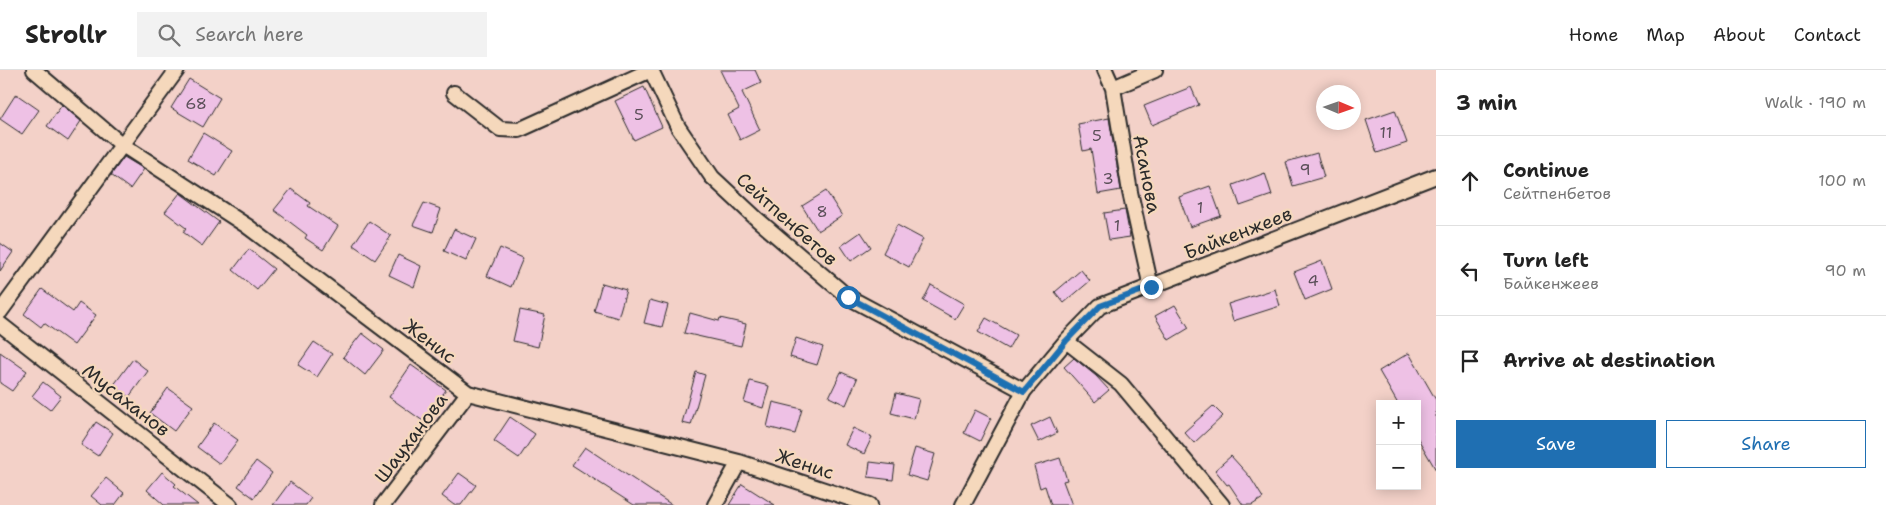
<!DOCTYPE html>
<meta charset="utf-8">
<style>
body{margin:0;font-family:"Shantell Sans",sans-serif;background:#f2f2f2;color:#222}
.controls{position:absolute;right:15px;bottom:15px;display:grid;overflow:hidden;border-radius:0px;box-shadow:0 2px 12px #0003}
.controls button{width:45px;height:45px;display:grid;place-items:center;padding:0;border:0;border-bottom:1px solid #e0e0e0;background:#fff;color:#222;font:25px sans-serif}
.compass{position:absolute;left:1316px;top:15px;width:45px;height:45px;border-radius:50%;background:#fff;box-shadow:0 2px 12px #0003;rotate:92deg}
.stop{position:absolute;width:15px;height:15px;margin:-11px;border:4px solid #1f6fb2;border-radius:50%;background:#fff}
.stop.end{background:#1f6fb2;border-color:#fff;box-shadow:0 1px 5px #0008}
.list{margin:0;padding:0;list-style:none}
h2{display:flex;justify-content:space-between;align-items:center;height:65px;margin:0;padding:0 20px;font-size:21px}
h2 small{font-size:16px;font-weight:400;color:#767676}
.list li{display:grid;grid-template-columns:32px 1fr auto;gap:15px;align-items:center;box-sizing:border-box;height:90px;padding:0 20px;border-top:1px solid #e0e0e0}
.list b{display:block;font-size:19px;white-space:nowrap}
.list p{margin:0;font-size:16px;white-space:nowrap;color:#767676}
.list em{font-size:16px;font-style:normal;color:#767676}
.actions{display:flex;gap:10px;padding:15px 20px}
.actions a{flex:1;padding:11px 0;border:1px solid #1f6fb2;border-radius:0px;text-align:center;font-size:18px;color:#1f6fb2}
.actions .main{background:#1f6fb2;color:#fff}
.icon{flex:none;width:28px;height:28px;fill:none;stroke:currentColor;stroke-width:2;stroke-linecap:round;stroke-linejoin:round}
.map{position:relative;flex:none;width:1436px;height:435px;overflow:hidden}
header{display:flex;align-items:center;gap:30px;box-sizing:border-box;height:70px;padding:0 25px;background:#fff;border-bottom:1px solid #e0e0e0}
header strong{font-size:24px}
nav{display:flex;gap:28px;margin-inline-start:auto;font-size:18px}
.search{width:350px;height:45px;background:#f2f2f2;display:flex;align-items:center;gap:12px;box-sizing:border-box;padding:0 18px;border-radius:0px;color:#767676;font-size:19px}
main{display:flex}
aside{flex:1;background:#fff}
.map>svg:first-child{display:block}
</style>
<header>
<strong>Strollr</strong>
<div class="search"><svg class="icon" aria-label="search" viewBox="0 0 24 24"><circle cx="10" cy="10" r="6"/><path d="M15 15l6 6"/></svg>Search here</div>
<nav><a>Home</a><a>Map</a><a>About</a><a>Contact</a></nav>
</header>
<main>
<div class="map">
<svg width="1436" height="435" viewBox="0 0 1436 435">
<rect width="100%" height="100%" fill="#f3d1c8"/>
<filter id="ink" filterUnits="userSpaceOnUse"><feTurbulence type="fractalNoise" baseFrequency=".02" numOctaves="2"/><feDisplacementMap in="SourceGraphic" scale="10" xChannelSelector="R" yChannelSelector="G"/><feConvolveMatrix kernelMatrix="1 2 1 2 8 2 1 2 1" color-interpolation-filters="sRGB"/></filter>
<g filter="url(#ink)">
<!-- building -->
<path fill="#eec1e5" stroke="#2b2b2b" d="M720,0H755L761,13L742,22L760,60L740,70L728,45L739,39Z
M189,9L220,28L203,57L171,38Z
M644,17L662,57L634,70L615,31Z
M1191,17L1199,35L1152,55L1144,36Z
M16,24L39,40L22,64L0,49Z
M62,35L81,51L68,71L47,56Z
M1395,40L1407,73L1377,83L1366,50Z
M1109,48L1121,120L1098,124L1091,79L1083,81L1078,54Z
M203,63L232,81L216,106L188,89Z
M1317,83L1324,107L1293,116L1286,92Z
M124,87L144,99L130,119L111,105Z
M1265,103L1272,125L1240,136L1233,115Z
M1210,116L1221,146L1190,157L1179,127Z
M291,119L310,133L308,136L338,156L323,180L305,168L307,165L274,140Z
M826,121L842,146L818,161L802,136Z
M180,123L219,152L202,176L183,162L186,158L165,142Z
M424,133L441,139L433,162L413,155Z
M1125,140L1130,167L1109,170L1104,143Z
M369,151L391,166L375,190L353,175Z
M897,155L923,169L909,197L883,183Z
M454,159L476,169L466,191L444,181Z
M861,162L871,177L851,191L841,176Z
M0,173L13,182L0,201Z
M500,178L523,188L511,217L487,206Z
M249,179L274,199L257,220L233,200Z
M398,185L421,196L414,217L389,205Z
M1322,191L1332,219L1305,230L1294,202Z
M1081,200L1090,211L1064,233L1055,222Z
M602,213L626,220L618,248L594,241Z
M931,215L964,234L955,249L923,231Z
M42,219L73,242L79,233L96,245L74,275L44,253L41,257L24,244Z
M1275,219L1280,236L1233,251L1228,234Z
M650,230L668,235L662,257L644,253Z
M1175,235L1189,258L1169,270L1155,246Z
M520,240L545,245L538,277L513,271Z
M690,243L719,251L720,248L746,254L741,276L684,263Z
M986,248L1016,265L1008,279L978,262Z
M362,263L384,280L365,305L343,287Z
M796,268L823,277L817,295L790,287Z
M314,272L332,284L317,307L298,295Z
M0,282L27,301L12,321L0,313Z
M1409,283L1436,330V400L1417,367V334H1398L1379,301Z
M1074,288L1096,306L1109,320L1095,332L1064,297Z
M133,289L148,301L129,327L113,316Z
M411,295L446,320L423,351L389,327Z
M696,302L705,305L691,355L682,353Z
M841,302L857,309L846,335L829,327Z
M750,311L769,316L763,338L744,332Z
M43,312L61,326L50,340L32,326Z
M168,318L193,336L174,361L150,343Z
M896,323L919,329L914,349L891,343Z
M773,332L802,339L795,364L767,357Z
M1213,336L1223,346L1194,373L1184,362Z
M975,340L991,348L980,371L964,363Z
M510,347L535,364L519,388L494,371Z
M1050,347L1057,363L1039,372L1031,356Z
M96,352L113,363L98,386L81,375Z
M214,353L238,370L220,394L197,377Z
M853,358L872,367L864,384L845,375Z
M585,377L672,435H634L572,395Z
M915,378L935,384L927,411L907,405Z
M1231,386L1250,407L1263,428L1252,435H1243L1229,414L1227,415L1215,400Z
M1060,388L1067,410L1063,411L1072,435H1051L1045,416L1040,418L1034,396Z
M256,391L272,403L254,428L238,416Z
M870,392L895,395L893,410L868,407Z
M162,402L176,414L174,416L198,435H164L147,420Z
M459,403L476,415L461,435H454L442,426Z
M106,408L124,423L115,435H102L91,426Z
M290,412L311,428L306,435H273Z
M742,414L775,435H729Z"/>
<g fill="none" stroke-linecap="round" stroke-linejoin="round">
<defs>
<path id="minor" d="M34,0L121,74L247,156L468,323L739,392L870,435
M651,0L678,57L712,107L758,150L848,227L1024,321
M1105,0L1113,18L1130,122L1151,217
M1113,18L1155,0
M454,23L500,59L519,60L651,0
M0,242L177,0
M0,254L230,435
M1066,271L1121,314L1222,435
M383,435L468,323
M715,435L739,392
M963,435L1024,321L1066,271L1100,236L1436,106"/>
</defs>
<!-- minor casing -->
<use href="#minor" stroke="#2b2b2b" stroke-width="18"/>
<!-- minor -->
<use href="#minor" stroke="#f5d8bc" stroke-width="14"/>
</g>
</g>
<g fill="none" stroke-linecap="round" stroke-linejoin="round" filter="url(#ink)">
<!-- route -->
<path stroke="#1f6fb2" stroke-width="6" d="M848,227L1024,322L1066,271L1100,236L1151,217"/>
</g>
<g text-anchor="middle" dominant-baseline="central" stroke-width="4.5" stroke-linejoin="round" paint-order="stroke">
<!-- number labels -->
<g font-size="16" fill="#5c505a">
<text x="196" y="33">68</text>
<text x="639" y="44">5</text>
<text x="1386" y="62">11</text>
<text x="1097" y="65">5</text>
<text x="1305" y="99">9</text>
<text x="1108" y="108">3</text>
<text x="1200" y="137">1</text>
<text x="822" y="141">8</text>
<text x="1117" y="155">1</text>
<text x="1313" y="210">4</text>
</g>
<!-- street labels -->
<g font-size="19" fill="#2b2b2b" stroke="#f5d8bc">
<text transform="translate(1147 104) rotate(79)">Асанова</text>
<text transform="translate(787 149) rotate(42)">Сейтпенбетов</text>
<text transform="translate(1238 163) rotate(-21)">Байкенжеев</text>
<text transform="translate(430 271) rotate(37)">Женис</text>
<text transform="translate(126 330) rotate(38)">Мусаханов</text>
<text transform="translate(411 368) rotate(-53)">Шауханова</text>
<text transform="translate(805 394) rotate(18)">Женис</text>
</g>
</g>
</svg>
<div class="controls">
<button>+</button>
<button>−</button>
</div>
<svg class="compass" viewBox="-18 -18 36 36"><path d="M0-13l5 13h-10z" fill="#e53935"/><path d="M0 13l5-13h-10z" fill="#767676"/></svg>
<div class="stop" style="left:848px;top:227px"></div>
<div class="stop end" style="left:1151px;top:217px"></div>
</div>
<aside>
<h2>3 min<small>Walk · 190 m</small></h2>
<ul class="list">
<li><svg class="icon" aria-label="ahead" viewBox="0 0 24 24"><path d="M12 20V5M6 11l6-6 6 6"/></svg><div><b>Continue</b><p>Сейтпенбетов</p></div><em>100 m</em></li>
<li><svg class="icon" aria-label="left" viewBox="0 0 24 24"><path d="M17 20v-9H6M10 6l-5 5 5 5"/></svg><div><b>Turn left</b><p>Байкенжеев</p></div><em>90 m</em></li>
<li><svg class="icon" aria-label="arrive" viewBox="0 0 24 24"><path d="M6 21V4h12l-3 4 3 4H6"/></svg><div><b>Arrive at destination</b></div></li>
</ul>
<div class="actions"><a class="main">Save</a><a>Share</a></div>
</aside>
</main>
